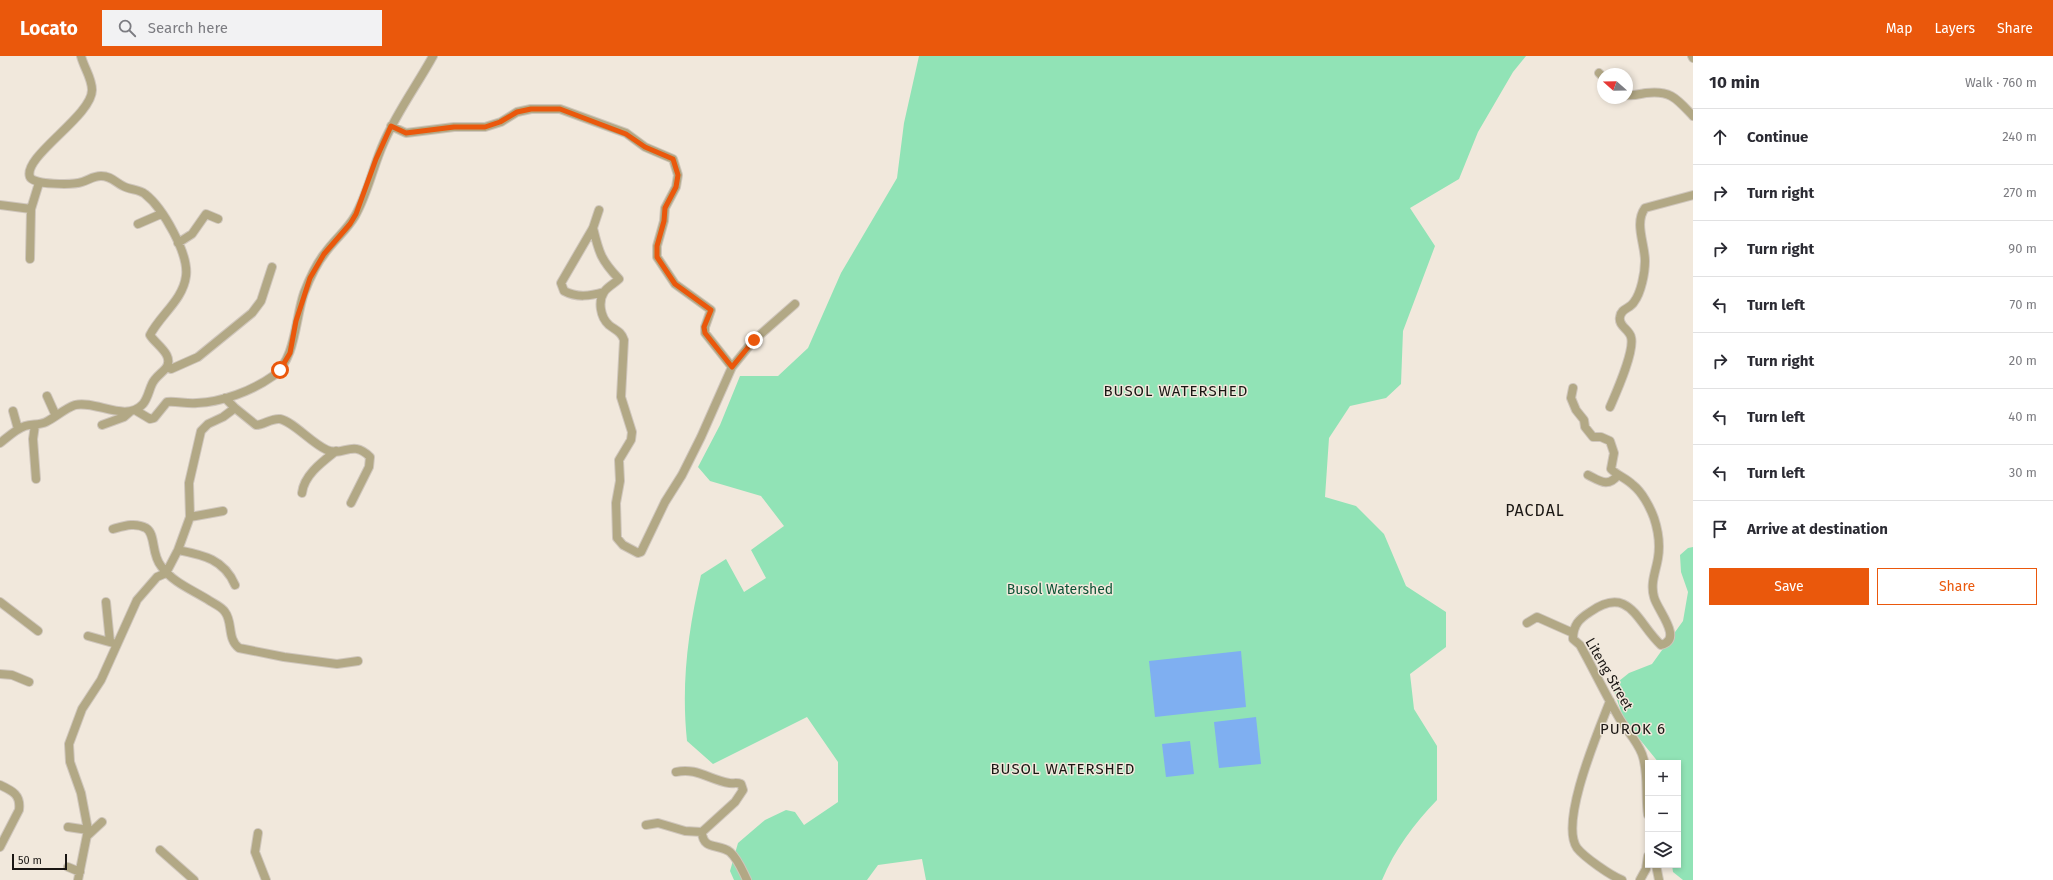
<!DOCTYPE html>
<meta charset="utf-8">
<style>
body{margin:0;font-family:"Fira Sans",sans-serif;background:#f2f2f3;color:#2b2b33}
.controls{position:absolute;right:12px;bottom:12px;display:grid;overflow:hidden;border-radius:0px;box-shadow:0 2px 6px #0003}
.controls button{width:36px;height:36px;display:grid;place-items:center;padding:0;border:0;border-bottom:1px solid #e1e1e2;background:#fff;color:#2b2b33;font:20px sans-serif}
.compass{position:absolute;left:1597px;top:12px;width:36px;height:36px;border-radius:50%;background:#fff;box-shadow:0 2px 6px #0003;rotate:290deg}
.scale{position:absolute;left:12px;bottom:10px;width:55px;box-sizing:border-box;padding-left:4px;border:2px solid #1a1613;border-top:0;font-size:11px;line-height:14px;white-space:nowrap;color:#1a1613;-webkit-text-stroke:3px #f1e8dc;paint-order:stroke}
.stop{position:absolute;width:12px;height:12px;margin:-9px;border:3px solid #ea580c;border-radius:50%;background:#fff}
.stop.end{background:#ea580c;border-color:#fff;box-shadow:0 1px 4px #0008}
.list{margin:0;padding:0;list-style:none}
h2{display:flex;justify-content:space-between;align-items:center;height:52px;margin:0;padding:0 16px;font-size:17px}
h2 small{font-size:13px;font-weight:400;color:#7c7c81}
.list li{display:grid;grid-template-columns:26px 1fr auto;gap:12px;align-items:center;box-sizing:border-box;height:56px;padding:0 16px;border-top:1px solid #e1e1e2}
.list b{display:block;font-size:15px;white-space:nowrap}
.list em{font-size:13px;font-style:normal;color:#7c7c81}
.actions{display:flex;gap:8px;padding:12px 16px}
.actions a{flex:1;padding:9px 0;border:1px solid #ea580c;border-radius:0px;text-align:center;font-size:14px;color:#ea580c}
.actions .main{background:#ea580c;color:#fff}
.icon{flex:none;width:22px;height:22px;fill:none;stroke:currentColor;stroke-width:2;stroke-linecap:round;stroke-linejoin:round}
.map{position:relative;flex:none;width:1693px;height:824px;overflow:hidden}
header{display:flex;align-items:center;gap:24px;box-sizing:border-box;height:56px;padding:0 20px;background:#ea580c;color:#fff}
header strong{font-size:19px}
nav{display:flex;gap:22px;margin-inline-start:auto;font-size:14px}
.search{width:280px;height:36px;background:#f2f2f3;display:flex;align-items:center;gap:10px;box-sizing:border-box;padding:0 14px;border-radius:0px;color:#7c7c81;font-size:15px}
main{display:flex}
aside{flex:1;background:#fff}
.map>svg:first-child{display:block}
</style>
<header>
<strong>Locato</strong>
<div class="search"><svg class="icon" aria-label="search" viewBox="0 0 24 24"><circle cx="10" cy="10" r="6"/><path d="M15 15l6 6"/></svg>Search here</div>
<nav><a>Map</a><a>Layers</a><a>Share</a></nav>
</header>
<main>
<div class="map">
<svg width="1693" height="824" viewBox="0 0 1693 824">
<rect width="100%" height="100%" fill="#f1e8dc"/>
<!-- green -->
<path fill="#91e3b6" d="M919,0H1526L1513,16L1478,76L1459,123L1410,152L1435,190L1403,275L1401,328L1386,342L1350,350L1329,382L1325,441L1356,450L1384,478L1406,530L1446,556V591L1410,618L1414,653L1437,690V744C1414,768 1395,793 1382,824H926L922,803L878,809L867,824H734L730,815L738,787L765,764L786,754L795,756L804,769L838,746V706L807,661L713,708L687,685C681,628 688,575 701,519L726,503L744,536L766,522L751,494L784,470L761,440L710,425L698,411L720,369L740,320H778L808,292L841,217L897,122L904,67Z
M1693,491V824H1683L1673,816L1672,809H1678V707H1659L1624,664L1614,635L1619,625L1629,617L1652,608L1683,565L1688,536L1681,516L1680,499L1688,492Z"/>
<!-- water -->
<path fill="#7faff1" d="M1241,595L1246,651L1155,661L1149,605Z
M1256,661L1261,708L1219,712L1214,666Z
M1190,685L1194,718L1166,721L1162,688Z"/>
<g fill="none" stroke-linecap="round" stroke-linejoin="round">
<defs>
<path id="minor" d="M1692,0L1693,2
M1599,17L1603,21
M1627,39C1633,40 1640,38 1646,37C1671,34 1677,43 1693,60
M391,70L406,77L454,71H485L501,66L517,56L531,53H560L626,77L645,91L673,103L678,119L676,131L665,152L664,165L657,190V201L675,228L711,254L705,271V277L732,311L701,381L682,419L665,446L641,496L638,497L623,489L617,482L616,447L620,425L619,404L631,384L632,376L621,341L624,284C621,275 615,274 609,269C600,261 598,245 604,236C607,231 615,227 619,223C601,204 599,197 593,172
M0,149L31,153
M599,154L593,172L561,227L564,235C577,242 590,240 604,236
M138,168L161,158
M178,187L192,178L206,158L218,163
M30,203L31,153L39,127
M167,311L171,313L198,301L252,257L261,245L272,211
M732,311L754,284L795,248
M1573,332L1571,342L1576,354L1584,364L1585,371L1593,381H1601L1610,385L1614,397L1611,413C1618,420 1626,422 1633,429C1642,436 1650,451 1654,462C1658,474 1660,490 1658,502C1656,515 1650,527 1654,541C1657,554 1684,583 1661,589C1637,567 1630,528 1590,556C1579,563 1573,569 1573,583L1580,589C1594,614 1606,640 1621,665C1628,676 1637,685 1642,698C1649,717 1645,739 1648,759
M47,340L56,360
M1610,351C1616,337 1635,295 1631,281C1629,273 1618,270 1620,261C1621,252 1630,253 1634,246C1641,237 1645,217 1645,205C1645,188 1634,167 1645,152L1693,139
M235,352L256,369C264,369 271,362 280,363C294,366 311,387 327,394C344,401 352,383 370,401L369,411L351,447
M135,354L150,363L154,362L167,346C177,345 186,348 197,347C222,346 252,335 273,320C296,303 295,263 304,237C309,224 316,208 325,197C334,184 347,174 355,160C368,137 373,110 384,86C397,56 417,29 433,0
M13,355L18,373
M35,369L33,383L36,423
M102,369L124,361L131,355
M0,387C8,381 16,373 25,370C32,368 40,369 46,366C56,361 64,353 75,349C96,344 126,367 143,348C148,342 149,334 152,328C155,321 161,318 166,312C175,299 155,288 150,279C160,259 183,244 186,220C189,198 163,152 145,138C139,133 130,134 123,130C115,126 111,120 101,120C93,120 89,124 82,126C73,129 33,129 30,121C22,101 92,60 92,34C92,22 84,12 81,0
M1588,419C1600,425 1608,432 1618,419
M302,437C304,419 322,406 336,395
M190,461L223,455
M113,473C124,470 135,466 146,472C156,478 151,498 161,510C173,527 193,534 210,545C215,548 222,551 225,556C233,566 227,583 239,592L284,601L337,608L358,605
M178,494C203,499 224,503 235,529
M0,546L38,575
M106,546L110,586
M1527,567L1537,561L1573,577
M88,580L113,587
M0,618L12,619L29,626
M1610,645C1599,674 1559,766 1577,792C1584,801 1611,820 1622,824
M0,729C13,735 21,739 19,754L0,791
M646,769L658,767L685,775L702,776L735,746L743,734L741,728C736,726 733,728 729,727C710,724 696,711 676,716
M68,771L88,774
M702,776C703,795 719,787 730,796C738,803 742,814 747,824
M258,777L255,796L266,824
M88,779L102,766
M160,794L194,824
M1656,809L1659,824
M68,811L80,816
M78,824L88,774L81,737L70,706L69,688L82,653L101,624L137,544L157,521L166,517L178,494L190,461L189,427L201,375L208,368L223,361L235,352L225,342
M1640,824L1646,813L1648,800"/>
</defs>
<!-- minor casing -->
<use href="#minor" stroke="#cfc6bc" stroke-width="10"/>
<!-- minor -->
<use href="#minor" stroke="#b2a885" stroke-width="8"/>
</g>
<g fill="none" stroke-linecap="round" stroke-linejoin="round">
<!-- route -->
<path stroke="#ea580c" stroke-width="5" d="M280,314L290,297L296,265L310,222L324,198L350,168L356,158L376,103L391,70L406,77L454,71H485L500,66L517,56L531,53H560L626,78L645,91L673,103L678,119L676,131L665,152L664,165L657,190V201L675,228L711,254L704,271L705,277L732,311L754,284"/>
</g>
<g text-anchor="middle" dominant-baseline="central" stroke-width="3" stroke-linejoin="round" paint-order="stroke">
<!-- park labels -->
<g font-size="14" fill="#0d5336" stroke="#f1e8dc">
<text x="1060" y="533">Busol Watershed</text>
</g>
<!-- street labels -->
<g font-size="14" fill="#1a1613" stroke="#f1e8dc">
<text transform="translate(1609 618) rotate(60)">Liteng Street</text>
</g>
<!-- neighbourhood labels -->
<g font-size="15" letter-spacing="1" fill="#1a1613" stroke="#f1e8dc">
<text x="1176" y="335">BUSOL WATERSHED</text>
<text x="1633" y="673">PUROK 6</text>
<text x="1063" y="713">BUSOL WATERSHED</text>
</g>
<!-- quarter labels -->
<g font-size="16" letter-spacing="1" fill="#1a1613" stroke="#f1e8dc">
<text x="1535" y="454">PACDAL</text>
</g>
</g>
</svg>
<div class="controls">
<button>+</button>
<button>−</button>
<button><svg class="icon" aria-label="layers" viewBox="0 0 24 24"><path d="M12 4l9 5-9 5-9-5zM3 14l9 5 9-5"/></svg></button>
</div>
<svg class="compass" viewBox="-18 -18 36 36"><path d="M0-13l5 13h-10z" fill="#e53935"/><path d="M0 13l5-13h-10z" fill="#7c7c81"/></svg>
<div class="scale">50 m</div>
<div class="stop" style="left:280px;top:314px"></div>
<div class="stop end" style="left:754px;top:284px"></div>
</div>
<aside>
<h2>10 min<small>Walk · 760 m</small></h2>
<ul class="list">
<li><svg class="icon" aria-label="ahead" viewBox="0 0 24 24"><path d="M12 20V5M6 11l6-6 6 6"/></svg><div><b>Continue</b></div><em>240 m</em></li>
<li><svg class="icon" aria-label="right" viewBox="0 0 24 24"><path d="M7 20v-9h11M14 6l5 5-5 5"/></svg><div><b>Turn right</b></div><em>270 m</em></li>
<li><svg class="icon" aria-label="right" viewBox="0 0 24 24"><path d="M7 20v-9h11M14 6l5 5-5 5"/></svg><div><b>Turn right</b></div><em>90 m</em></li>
<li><svg class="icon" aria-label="left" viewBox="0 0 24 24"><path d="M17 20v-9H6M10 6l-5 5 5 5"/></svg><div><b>Turn left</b></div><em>70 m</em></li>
<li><svg class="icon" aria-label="right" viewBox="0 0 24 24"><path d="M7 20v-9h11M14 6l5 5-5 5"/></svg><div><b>Turn right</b></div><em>20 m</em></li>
<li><svg class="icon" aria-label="left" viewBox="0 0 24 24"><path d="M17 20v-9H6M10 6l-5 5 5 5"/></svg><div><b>Turn left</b></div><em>40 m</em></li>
<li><svg class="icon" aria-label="left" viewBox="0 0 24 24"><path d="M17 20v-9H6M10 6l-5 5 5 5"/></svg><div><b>Turn left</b></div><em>30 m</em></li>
<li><svg class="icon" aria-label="arrive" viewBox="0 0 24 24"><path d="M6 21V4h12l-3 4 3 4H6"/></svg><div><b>Arrive at destination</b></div></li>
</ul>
<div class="actions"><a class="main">Save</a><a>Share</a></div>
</aside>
</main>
